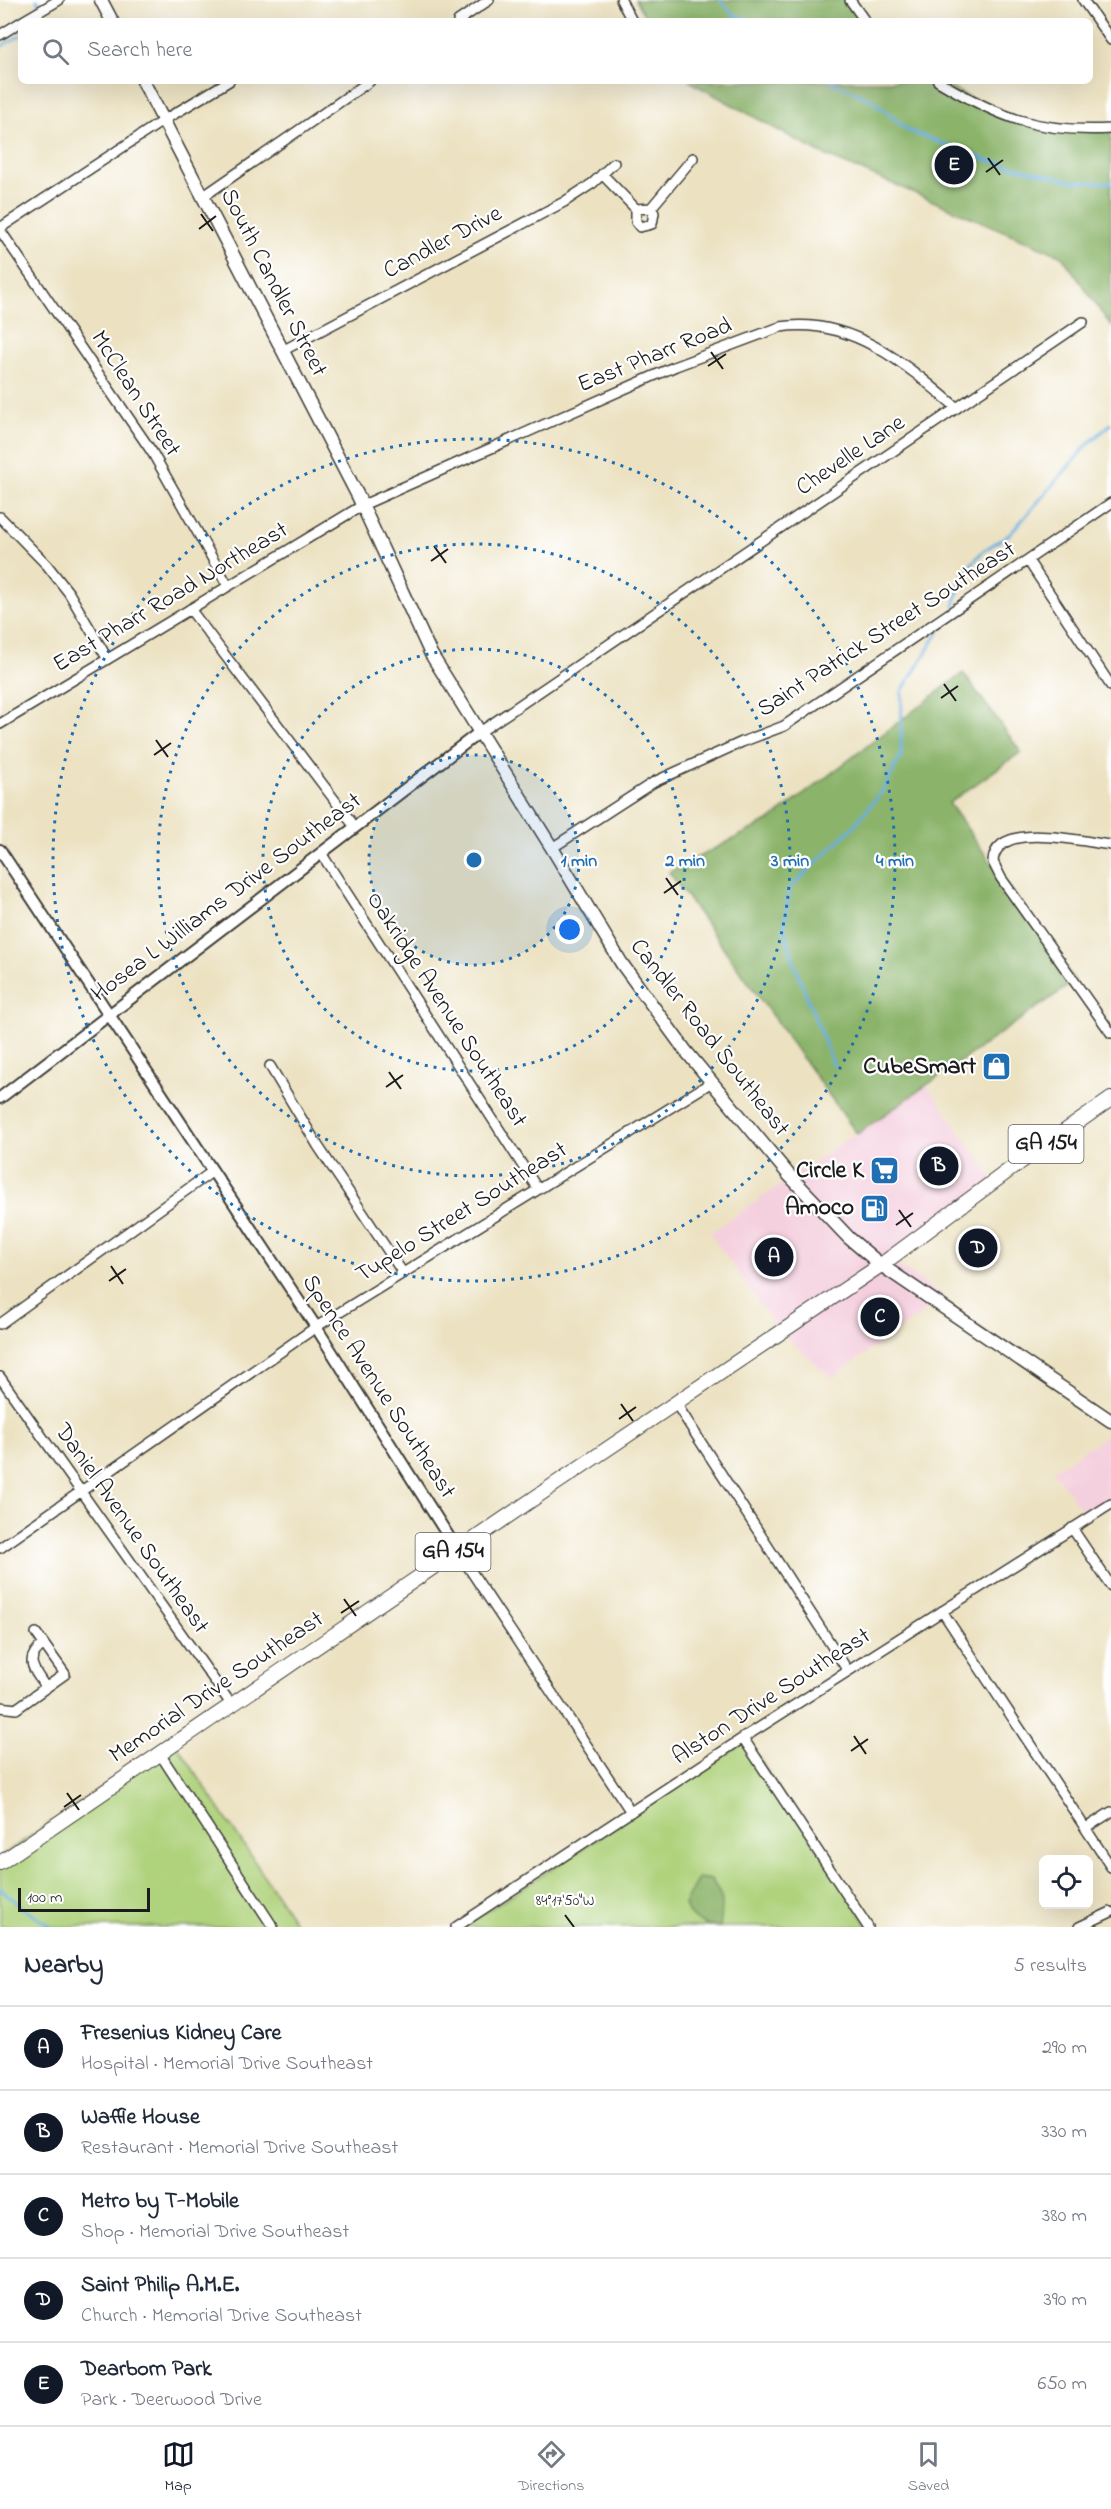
<!DOCTYPE html>
<meta charset="utf-8">
<style>
body{margin:0;font-family:"Indie Flower",sans-serif;background:#f6f6f7;color:#1f2937}
.controls{position:absolute;right:18px;bottom:18px;display:grid;overflow:hidden;border-radius:9px;box-shadow:0 6px 24px #0002}
.controls button{width:54px;height:54px;display:grid;place-items:center;padding:0;border:0;border-bottom:2px solid #e0e1e3;background:#fff;color:#1f2937;font:30px sans-serif}
.scale{position:absolute;left:18px;bottom:15px;width:132px;box-sizing:border-box;padding-left:6px;border:3px solid #1c1c1c;border-top:0;font-size:16px;line-height:21px;white-space:nowrap;color:#1c1c1c;-webkit-text-stroke:4px #fff;paint-order:stroke}
.you{position:absolute;left:570px;top:930px;width:21px;height:21px;margin:-15px;border:4px solid #fff;border-radius:50%;background:#1a73e8;box-shadow:0 0 0 9px #1a73e833}
.badge{display:grid;place-items:center;width:39px;height:39px;border-radius:50%;background:#111827;color:#fff;font-size:20px;font-weight:700}
.pin{position:absolute;translate:-50% -50%;border:3px solid #fff;box-shadow:0 2px 6px #0006}
.list{margin:0;padding:0;list-style:none}
h2{display:flex;justify-content:space-between;align-items:center;height:78px;margin:0;padding:0 24px;font-size:26px}
h2 small{font-size:20px;font-weight:400;color:#747a83}
.list li{display:grid;grid-template-columns:39px 1fr auto;gap:18px;align-items:center;box-sizing:border-box;height:84px;padding:0 24px;border-top:2px solid #e0e1e3}
.list b{display:block;font-size:22px;white-space:nowrap}
.list p{margin:0;font-size:20px;white-space:nowrap;color:#747a83}
.list em{font-size:20px;font-style:normal;color:#747a83}
.icon{flex:none;width:33px;height:33px;fill:none;stroke:currentColor;stroke-width:2;stroke-linecap:round;stroke-linejoin:round}
.map{position:relative;flex:none;width:1111px;height:1927px;overflow:hidden}
.search{position:absolute;background:#fff;box-shadow:0 6px 24px #0002;left:18px;right:18px;top:18px;height:66px;display:flex;align-items:center;gap:15px;box-sizing:border-box;padding:0 21px;border-radius:9px;color:#747a83;font-size:22px}
.sheet{height:498px;background:#fff}
nav{display:flex;justify-content:space-around;align-items:center;box-sizing:border-box;height:84px;border-top:2px solid #e0e1e3;background:#fff;font-size:16px;color:#747a83}
nav a{display:grid;justify-items:center;gap:3px}
nav .on{color:#111827}
.map>svg:first-child{display:block}
</style>
<div class="map">
<svg width="1111" height="1927" viewBox="0 0 1111 1927">
<rect width="100%" height="100%" fill="#fff"/>
<filter id="ink" filterUnits="userSpaceOnUse"><feTurbulence type="fractalNoise" baseFrequency=".0167" numOctaves="2"/><feDisplacementMap in="SourceGraphic" scale="12" xChannelSelector="R" yChannelSelector="G"/><feConvolveMatrix kernelMatrix="1 2 1 2 8 2 1 2 1" color-interpolation-filters="sRGB"/></filter>
<filter id="wash" filterUnits="userSpaceOnUse"><feTurbulence type="fractalNoise" baseFrequency=".008" numOctaves="4" result="noise"/><feDisplacementMap in="SourceGraphic" scale="24" xChannelSelector="R" yChannelSelector="G"/><feGaussianBlur stdDeviation="1.35" result="paint"/><feColorMatrix in="noise" values="0 0 0 0 0 0 0 0 0 0 0 0 0 0 0 0 0 1.4 0 .05"/><feComposite in="paint" operator="in"/></filter>
<g filter="url(#wash)">
<rect width="100%" height="100%" fill="#ece2c2"/>
<!-- built -->
<path fill="#f4cfde" d="M927,1085L995,1182L895,1263L945,1296L832,1378L778,1330L710,1233Z
M1111,1433V1508L1087,1516L1052,1471Z"/>
<!-- green -->
<path fill="#afd27b" stroke="#66774c" stroke-width="1.5" d="M173,1739L298,1927H0V1857Z
M747,1740L869,1927H463Z"/>
<!-- forest -->
<path fill="#8bb46b" stroke="#546844" stroke-width="1.5" d="M635,0H849L869,21H648Z
M689,81H939L1011,120L1098,129L1111,127V326L1062,256L818,152Z
M963,673L1021,752L949,803L1075,981L857,1134L669,872L770,820Z
M698,1878L711,1880C726,1899 722,1905 720,1927C704,1927 690,1920 684,1905Z"/>
<g fill="none" stroke-linecap="round" stroke-linejoin="round">
<!-- stream -->
<path stroke="#69afe0" stroke-width="3" d="M37,0L45,19L42,21
M720,0L733,14L750,21
M0,47L21,35
M831,81L873,101L909,131L987,160L1072,181L1111,183
M954,606L963,574L983,551L1011,533L1089,443L1111,424
M834,1066L795,966L784,928L789,889L853,827L883,790L901,756L902,691L948,617
M0,1888L24,1909L52,1927"/>
</g>
</g>
<g filter="url(#ink)">
<g fill="none" stroke-linecap="round" stroke-linejoin="round">
<defs>
<path id="minor" d="M621,0L632,21
M850,0L865,21
M1083,0L1111,40
M23,21L59,0
M458,21L489,0
M0,35L21,22
M938,81C1000,118 1038,133 1111,129
M602,174L636,209L651,208L693,158
M204,196L370,81
M636,209V222L640,227L652,224L654,213L651,208
M0,228L164,120L229,81
M0,230L152,452L228,586
M284,350L564,202L593,183L614,163
M0,517L47,565L69,593L107,658
M1029,562L1111,686
M190,609L355,827
M0,724L363,505L676,366L780,327C851,316 907,365 957,408
M480,732L1083,322
M1111,845C1083,842 995,819 993,862L1001,878L1111,1033
M552,848L654,782L742,742L784,726L1111,503
M321,853L537,1188
M270,1066L318,1146L403,1273
M0,1324L213,1171
M0,1377L231,1704
M675,1402L848,1671
M1072,1528L1111,1586
M0,1548L316,1327L712,1082
M457,1550L631,1812
M942,1611L1111,1867
M44,1644C22,1660 35,1670 46,1688
M0,1707L16,1709L65,1674L36,1633
M743,1738L868,1927
M160,1754L273,1927
M1086,1828L1111,1812
M456,1927L743,1738L1111,1504
M1079,1927L1111,1912"/>
<path id="tertiary" d="M0,850L316,1327L457,1550
M0,1098L480,732"/>
<path id="secondary" d="M101,0L112,21
M143,81L358,496L431,654L552,848L622,964L685,1050L789,1175L849,1238L881,1265L1111,1421"/>
<path id="primary" d="M0,1863L555,1484L881,1265L1012,1168L1111,1099"/>
</defs>
<!-- minor casing -->
<use href="#minor" stroke="#3b3a35" stroke-width="12"/>
<!-- tertiary casing -->
<use href="#tertiary" stroke="#3b3a35" stroke-width="14"/>
<!-- secondary casing -->
<use href="#secondary" stroke="#3b3a35" stroke-width="15"/>
<!-- primary casing -->
<use href="#primary" stroke="#3b3a35" stroke-width="16"/>
<!-- minor -->
<use href="#minor" stroke="#fff" stroke-width="9"/>
<!-- tertiary -->
<use href="#tertiary" stroke="#fff" stroke-width="10"/>
<!-- secondary -->
<use href="#secondary" stroke="#fff" stroke-width="12"/>
<!-- primary -->
<use href="#primary" stroke="#fff" stroke-width="14"/>
</g>
</g>
<!-- ticks -->
<path fill="none" stroke="#1c1c1c" stroke-width="2" d="M988,158L1000,175M986,172L1003,160M201,214L213,231M199,229L216,216M711,352L723,369M708,366L726,354M434,546L446,563M431,561L448,549M944,684L956,701M941,698L958,686M156,740L168,757M154,755L171,743M666,878L678,895M664,893L681,881M389,1072L401,1089M386,1087L403,1075M899,1210L911,1227M896,1225L913,1213M111,1266L123,1284M109,1281L126,1269M621,1404L633,1421M619,1419L636,1407M344,1599L356,1616M341,1613L359,1601M854,1736L866,1754M851,1751L868,1739M67,1793L79,1810M64,1807L81,1795M565,1915L574,1927"/>
<!-- distance rings -->
<circle cx="474" cy="860" r="105" fill="#1f6fb2" fill-opacity=".12"/>
<g fill="none" stroke="#1f6fb2" stroke-width="3" stroke-dasharray="3 6">
<circle cx="474" cy="860" r="105"/>
<circle cx="474" cy="860" r="211"/>
<circle cx="474" cy="860" r="316"/>
<circle cx="474" cy="860" r="421"/>
</g>
<!-- icons -->
<defs>
<symbol id="shop-square" viewBox="-11 -11 22 22"><rect x="-9" y="-9" width="18" height="18" rx="4" fill="#1f6fb2" stroke="#fff"/><path d="M-5-2.5h2.3a2.7 3.5 0 0 1 5.4 0H5L5.5 6h-11ZM-1.5-2.5h3a1.5 2.3 0 0 0-3 0Z" fill="#fff"/></symbol>
<symbol id="supermarket-square" viewBox="-11 -11 22 22"><rect x="-9" y="-9" width="18" height="18" rx="4" fill="#1f6fb2" stroke="#fff"/><path d="M-6-5.5h2.5l.6 2H6L4.5 2H-2.5L-4.4-4H-6ZM-1.5 3.2a1.3 1.3 0 1 0 .1 0ZM3 3.2a1.3 1.3 0 1 0 .1 0Z" fill="#fff"/></symbol>
<symbol id="fuel-square" viewBox="-11 -11 22 22"><rect x="-9" y="-9" width="18" height="18" rx="4" fill="#1f6fb2" stroke="#fff"/><path d="M-5.5-6h7V0h2V4h1.3V-2.5L3-4.5l.8-.8L6-3V5H2.5V1h-1V6h-7ZM-4.2-4.7v3.2H.2V-4.7Z" fill="#fff"/></symbol>
</defs>
<g fill-rule="evenodd">
<use href="#shop-square" x="980" y="1050" width="33" height="33"/>
<use href="#supermarket-square" x="868" y="1154" width="33" height="33"/>
<use href="#fuel-square" x="858" y="1192" width="33" height="33"/>
</g>
<g text-anchor="middle" dominant-baseline="central" stroke-width="4.5" stroke-linejoin="round" paint-order="stroke">
<!-- shield labels -->
<g fill="#fff" stroke="#606060" stroke-width="1.5">
<rect x="1008.5" y="1125" width="75" height="38" rx="4.5"/>
<rect x="415.5" y="1533" width="75" height="38" rx="4.5"/>
</g>
<g font-size="22" font-weight="bold" fill="#1c1c1c">
<text x="1046" y="1144">GA 154</text>
<text x="453" y="1552">GA 154</text>
</g>
<!-- street labels -->
<g font-size="24" fill="#1c1c1c" stroke="#fff">
<text transform="translate(443 243) rotate(-28)">Candler Drive</text>
<text transform="translate(273 283) rotate(63)">South Candler Street</text>
<text transform="translate(655 356) rotate(-22)">East Pharr Road</text>
<text transform="translate(135 394) rotate(57)">McClean Street</text>
<text transform="translate(851 456) rotate(-34)">Chevelle Lane</text>
<text transform="translate(171 598) rotate(-31)">East Pharr Road Northeast</text>
<text transform="translate(887 630) rotate(-33)">Saint Patrick Street Southeast</text>
<text transform="translate(227 898) rotate(-37)">Hosea L Williams Drive Southeast</text>
<text transform="translate(446 1010) rotate(57)">Oakridge Avenue Southeast</text>
<text transform="translate(709 1038) rotate(52)">Candler Road Southeast</text>
<text transform="translate(462 1213) rotate(-32)">Tupelo Street Southeast</text>
<text transform="translate(378 1387) rotate(57)">Spence Avenue Southeast</text>
<text transform="translate(131 1529) rotate(55)">Daniel Avenue Southeast</text>
<text transform="translate(217 1688) rotate(-34)">Memorial Drive Southeast</text>
<text transform="translate(772 1697) rotate(-33)">Alston Drive Southeast</text>
</g>
<!-- poi labels -->
<g font-size="24" font-weight="bold" fill="#1c1c1c" stroke="#fff" text-anchor="end">
<text x="976" y="1067">CubeSmart</text>
<text x="864" y="1171">Circle K</text>
<text x="854" y="1208">Amoco</text>
</g>
</g>
<g font-size="15" text-anchor="middle" fill="#1c1c1c" stroke="#fff" stroke-width="4.5" stroke-linejoin="round" paint-order="stroke">
<text x="565" y="1905">84°17'50"W</text>
</g>
<circle cx="474" cy="860" r="9" fill="#1f6fb2" stroke="#fff" stroke-width="3"/>
<g font-size="18" text-anchor="middle" font-weight="bold" fill="#1f6fb2" stroke="#fff" stroke-width="4.5" stroke-linejoin="round" paint-order="stroke">
<text x="579" y="866">1 min</text>
<text x="685" y="866">2 min</text>
<text x="790" y="866">3 min</text>
<text x="895" y="866">4 min</text>
</g>
</svg>
<div class="controls">
<button><svg class="icon" aria-label="locate" viewBox="0 0 24 24"><circle cx="12" cy="12" r="6"/><path d="M12 2v4M12 18v4M2 12h4M18 12h4"/></svg></button>
</div>
<div class="scale">100 m</div>
<div class="you"></div>
<div class="pin badge" style="left:774px;top:1257px">A</div>
<div class="pin badge" style="left:939px;top:1166px">B</div>
<div class="pin badge" style="left:880px;top:1317px">C</div>
<div class="pin badge" style="left:978px;top:1248px">D</div>
<div class="pin badge" style="left:954px;top:165px">E</div>
<div class="search"><svg class="icon" aria-label="search" viewBox="0 0 24 24"><circle cx="10" cy="10" r="6"/><path d="M15 15l6 6"/></svg>Search here</div>
</div>
<section class="sheet">
<h2>Nearby<small>5 results</small></h2>
<ul class="list">
<li><span class="badge">A</span><div><b>Fresenius Kidney Care</b><p>Hospital · Memorial Drive Southeast</p></div><em>290 m</em></li>
<li><span class="badge">B</span><div><b>Waffle House</b><p>Restaurant · Memorial Drive Southeast</p></div><em>330 m</em></li>
<li><span class="badge">C</span><div><b>Metro by T-Mobile</b><p>Shop · Memorial Drive Southeast</p></div><em>380 m</em></li>
<li><span class="badge">D</span><div><b>Saint Philip A.M.E.</b><p>Church · Memorial Drive Southeast</p></div><em>390 m</em></li>
<li><span class="badge">E</span><div><b>Dearborn Park</b><p>Park · Deerwood Drive</p></div><em>650 m</em></li>
</ul>
</section>
<nav>
<a class="on"><svg class="icon" aria-label="map" viewBox="0 0 24 24"><path d="M3 6l6-2 6 2 6-2v14l-6 2-6-2-6 2zM9 4v14M15 6v14"/></svg>Map</a>
<a><svg class="icon" aria-label="directions" viewBox="0 0 24 24"><path d="M12 3l9 9-9 9-9-9zM9 14v-3h6M13 9l2 2-2 2"/></svg>Directions</a>
<a><svg class="icon" aria-label="saved" viewBox="0 0 24 24"><path d="M7 4h10v16l-5-4-5 4z"/></svg>Saved</a>
</nav>
